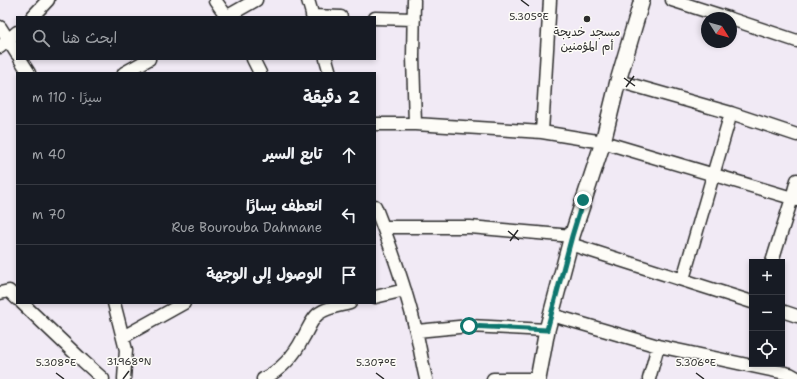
<!DOCTYPE html>
<html lang="ar">
<meta charset="utf-8">
<style>
body{margin:0;font-family:"Shantell Sans","Playpen Sans Arabic",sans-serif;background:#20242c;color:#f1f3f6;direction:rtl}
.controls{position:absolute;right:12px;bottom:12px;display:grid;overflow:hidden;border-radius:0px;box-shadow:0 2px 6px #0003}
.controls button{width:36px;height:36px;display:grid;place-items:center;padding:0;border:0;border-bottom:1px solid #363941;background:#171b24;color:#f1f3f6;font:20px sans-serif}
.compass{position:absolute;left:701px;top:12px;width:36px;height:36px;border-radius:50%;background:#171b24;box-shadow:0 2px 6px #0003;rotate:127deg}
.stop{position:absolute;width:12px;height:12px;margin:-9px;border:3px solid #0f766e;border-radius:50%;background:#fff}
.stop.end{background:#0f766e;border-color:#fff;box-shadow:0 1px 4px #0008}
.list{margin:0;padding:0;list-style:none}
h2{display:flex;justify-content:space-between;align-items:center;height:52px;margin:0;padding:0 16px;font-size:17px}
h2 small{font-size:13px;font-weight:400;color:#9ea1a6}
.list li{display:grid;grid-template-columns:26px 1fr auto;gap:12px;align-items:center;box-sizing:border-box;height:60px;padding:0 16px;border-top:1px solid #363941}
.list b{display:block;font-size:15px;white-space:nowrap}
.list p{margin:0;font-size:13px;white-space:nowrap;color:#9ea1a6}
.list em{font-size:13px;font-style:normal;color:#9ea1a6}
.icon{flex:none;width:22px;height:22px;fill:none;stroke:currentColor;stroke-width:2;stroke-linecap:round;stroke-linejoin:round}
.map{position:relative;flex:none;width:797px;height:379px;overflow:hidden;direction:ltr}
.search{position:absolute;background:#171b24;box-shadow:0 2px 6px #0003;left:16px;top:16px;width:360px;height:44px;display:flex;align-items:center;gap:10px;box-sizing:border-box;padding:0 14px;border-radius:0px;color:#9ea1a6;font-size:15px}
.panel{position:absolute;background:#171b24;box-shadow:0 2px 6px #0003;left:16px;top:72px;width:360px;height:232px;border-radius:0px;direction:rtl}
.map>svg:first-child{display:block}
</style>
<div class="map">
<svg width="797" height="379" viewBox="0 0 797 379">
<rect width="100%" height="100%" fill="#f1eaf5"/>
<filter id="ink" filterUnits="userSpaceOnUse"><feTurbulence type="fractalNoise" baseFrequency=".025" numOctaves="2"/><feDisplacementMap in="SourceGraphic" scale="8" xChannelSelector="R" yChannelSelector="G"/><feConvolveMatrix kernelMatrix="1 2 1 2 8 2 1 2 1" color-interpolation-filters="sRGB"/></filter>
<g filter="url(#ink)">
<g fill="none" stroke-linecap="round" stroke-linejoin="round">
<defs>
<path id="minor" d="M215,0L227,17
M308,0L313,17
M414,0L413,57L415,124
M672,0L728,18
M312,16L341,17
M32,17L48,0
M226,17L256,0
M375,18L414,19
M731,19L797,41
M0,27L17,54
M0,47L17,32
M20,59L29,73
M253,59L260,73
M326,59L330,73
M124,73L149,59
M618,81L731,113L797,135
M375,124H415L542,132L550,0
M542,132L603,142L792,198L797,180
M375,206C391,247 406,288 416,331C420,347 422,363 426,379
M384,227H470L572,236
M570,244L752,302
M772,262L792,198L797,200
M683,279L731,113
M0,293L9,291L17,299
M375,297L405,290
M22,303L83,361L103,379
M114,303L126,350L124,379
M782,311L797,316
M552,315L658,346L790,374L797,378
M417,331L469,326L547,330
M123,337L184,303
M263,379C281,370 294,356 303,338C308,330 311,320 318,314C327,307 339,306 350,303
M493,379H539
M649,379L658,346"/>
<path id="tertiary" d="M538,379L547,330L572,236L603,142L618,81L642,0"/>
</defs>
<!-- minor casing -->
<use href="#minor" stroke="#2b2b2b" stroke-width="15"/>
<!-- tertiary casing -->
<use href="#tertiary" stroke="#2b2b2b" stroke-width="18"/>
<!-- minor -->
<use href="#minor" stroke="#fdfcf7" stroke-width="12"/>
<!-- tertiary -->
<use href="#tertiary" stroke="#fdfcf7" stroke-width="15"/>
</g>
</g>
<g fill="none" stroke-linecap="round" stroke-linejoin="round" filter="url(#ink)">
<!-- route -->
<path stroke="#0f766e" stroke-width="5" d="M469,326L547,330L572,236L583,200"/>
</g>
<!-- ticks -->
<path fill="none" stroke="#2b2b2b" stroke-width="1.5" d="M521,0L529,6M624,78L635,86M626,87L634,76M508,231L519,240M510,241L518,230M56,373L64,379M376,373L384,379M696,373L704,379M123,379L129,371"/>
<!-- markers -->
<circle fill="#2b2b2b" stroke="#fdfcf7" stroke-width="1.5" cx="587" cy="19" r="4"/>
<g text-anchor="middle" dominant-baseline="central" stroke-width="3" stroke-linejoin="round" paint-order="stroke">
<!-- poi labels -->
<g font-size="12" fill="#2b2b2b" stroke="#fdfcf7">
<text x="587" y="32">مسجد خديجة<tspan x="587" dy="14">أم المؤمنين</tspan></text>
</g>
</g>
<g font-size="10" text-anchor="middle" fill="#2b2b2b" stroke="#fdfcf7" stroke-width="3" stroke-linejoin="round" paint-order="stroke">
<text x="529" y="20">5.305°E</text>
<text x="129" y="365">31.968°N</text>
<text x="56" y="366">5.308°E</text>
<text x="376" y="366">5.307°E</text>
<text x="696" y="366">5.306°E</text>
</g>
</svg>
<div class="controls">
<button>+</button>
<button>−</button>
<button><svg class="icon" aria-label="locate" viewBox="0 0 24 24"><circle cx="12" cy="12" r="6"/><path d="M12 2v4M12 18v4M2 12h4M18 12h4"/></svg></button>
</div>
<svg class="compass" viewBox="-18 -18 36 36"><path d="M0-13l5 13h-10z" fill="#e53935"/><path d="M0 13l5-13h-10z" fill="#9ea1a6"/></svg>
<div class="stop" style="left:469px;top:326px"></div>
<div class="stop end" style="left:583px;top:200px"></div>
<div class="search"><svg class="icon" aria-label="search" viewBox="0 0 24 24"><circle cx="10" cy="10" r="6"/><path d="M15 15l6 6"/></svg>ابحث هنا</div>
<section class="panel">
<h2>2 دقيقة<small>سيرًا · 110 m</small></h2>
<ul class="list">
<li><svg class="icon" aria-label="ahead" viewBox="0 0 24 24"><path d="M12 20V5M6 11l6-6 6 6"/></svg><div><b>تابع السير</b></div><em>40 m</em></li>
<li><svg class="icon" aria-label="left" viewBox="0 0 24 24"><path d="M17 20v-9H6M10 6l-5 5 5 5"/></svg><div><b>انعطف يسارًا</b><p>Rue Bourouba Dahmane</p></div><em>70 m</em></li>
<li><svg class="icon" aria-label="arrive" viewBox="0 0 24 24"><path d="M6 21V4h12l-3 4 3 4H6"/></svg><div><b>الوصول إلى الوجهة</b></div></li>
</ul>
</section>
</div>
